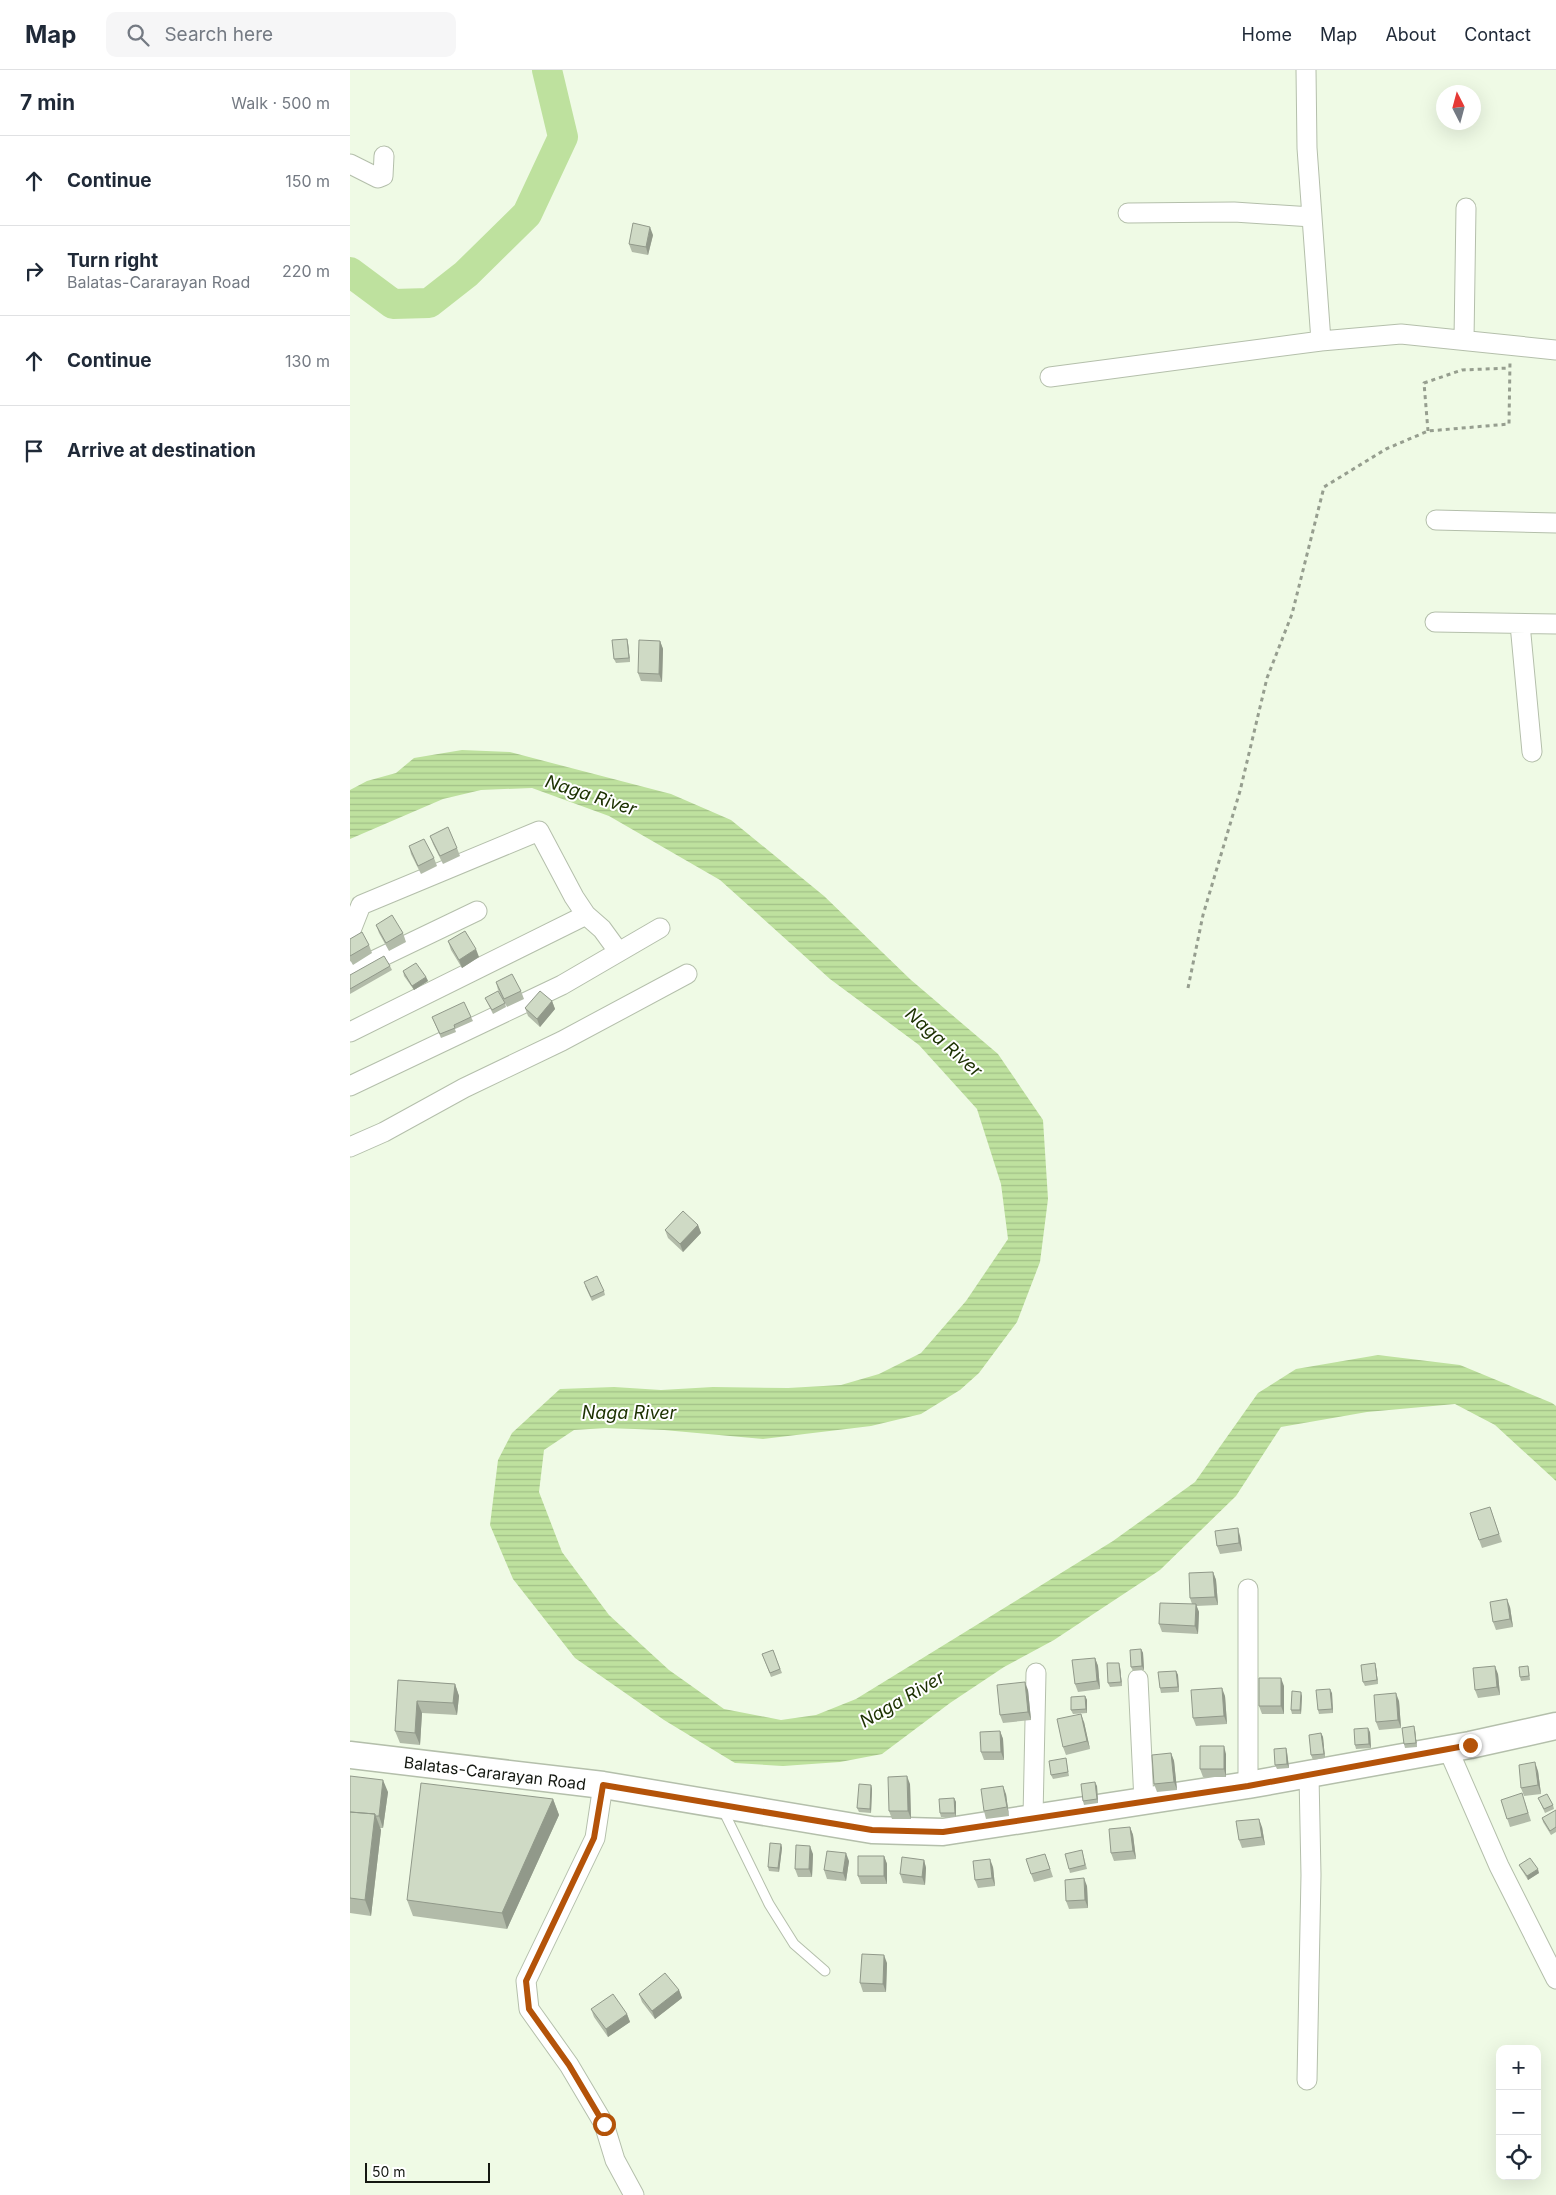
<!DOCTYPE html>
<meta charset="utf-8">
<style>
body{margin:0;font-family:Inter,sans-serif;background:#f6f6f7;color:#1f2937}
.controls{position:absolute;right:15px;bottom:15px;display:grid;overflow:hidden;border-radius:10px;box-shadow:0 5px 20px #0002}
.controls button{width:45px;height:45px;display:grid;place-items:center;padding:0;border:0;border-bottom:1px solid #e0e1e3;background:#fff;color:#1f2937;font:25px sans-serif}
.compass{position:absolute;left:1086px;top:15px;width:45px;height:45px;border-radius:50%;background:#fff;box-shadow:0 5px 20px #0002;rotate:354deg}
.scale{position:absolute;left:15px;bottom:12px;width:125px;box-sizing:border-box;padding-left:5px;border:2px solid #141811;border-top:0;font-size:14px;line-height:18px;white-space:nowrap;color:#141811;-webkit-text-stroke:4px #fff;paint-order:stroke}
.stop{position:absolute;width:15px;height:15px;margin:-11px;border:4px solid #b45309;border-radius:50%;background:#fff}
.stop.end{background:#b45309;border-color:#fff;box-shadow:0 1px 5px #0008}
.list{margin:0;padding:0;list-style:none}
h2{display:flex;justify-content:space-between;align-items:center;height:65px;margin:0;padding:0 20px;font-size:21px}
h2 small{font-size:16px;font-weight:400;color:#747a83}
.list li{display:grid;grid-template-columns:32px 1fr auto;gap:15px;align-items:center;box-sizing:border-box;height:90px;padding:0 20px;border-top:1px solid #e0e1e3}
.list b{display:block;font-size:19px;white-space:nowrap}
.list p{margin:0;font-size:16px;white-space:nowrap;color:#747a83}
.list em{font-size:16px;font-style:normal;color:#747a83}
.icon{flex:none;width:28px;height:28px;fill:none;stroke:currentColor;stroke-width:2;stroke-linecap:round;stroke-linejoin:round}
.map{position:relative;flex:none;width:1206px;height:2125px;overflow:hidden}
header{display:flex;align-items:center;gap:30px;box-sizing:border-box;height:70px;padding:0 25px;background:#fff;border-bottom:1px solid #e0e1e3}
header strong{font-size:24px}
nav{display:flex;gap:28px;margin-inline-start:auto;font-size:18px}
.search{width:350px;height:45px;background:#f6f6f7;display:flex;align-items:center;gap:12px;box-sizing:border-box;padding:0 18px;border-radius:10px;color:#747a83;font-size:19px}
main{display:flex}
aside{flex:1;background:#fff}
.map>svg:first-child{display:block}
</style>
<header>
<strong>Map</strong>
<div class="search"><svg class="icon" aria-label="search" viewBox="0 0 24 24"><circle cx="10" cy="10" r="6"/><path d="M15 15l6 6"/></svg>Search here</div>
<nav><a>Home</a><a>Map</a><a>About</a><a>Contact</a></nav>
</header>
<main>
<aside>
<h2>7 min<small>Walk · 500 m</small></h2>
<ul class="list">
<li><svg class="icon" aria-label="ahead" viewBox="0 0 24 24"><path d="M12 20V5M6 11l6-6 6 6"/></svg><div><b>Continue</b></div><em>150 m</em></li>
<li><svg class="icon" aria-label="right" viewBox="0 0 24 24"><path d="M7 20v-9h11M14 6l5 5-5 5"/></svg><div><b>Turn right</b><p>Balatas-Cararayan Road</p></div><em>220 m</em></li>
<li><svg class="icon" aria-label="ahead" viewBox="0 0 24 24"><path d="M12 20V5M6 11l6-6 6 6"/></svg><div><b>Continue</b></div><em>130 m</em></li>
<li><svg class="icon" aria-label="arrive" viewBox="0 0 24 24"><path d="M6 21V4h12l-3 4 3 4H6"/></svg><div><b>Arrive at destination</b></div></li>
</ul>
</aside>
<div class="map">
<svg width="1206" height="2125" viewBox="0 0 1206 2125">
<defs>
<pattern id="water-rules" width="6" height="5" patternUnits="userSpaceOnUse" patternTransform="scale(1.25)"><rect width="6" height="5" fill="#bee19e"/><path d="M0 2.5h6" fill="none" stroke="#a2c087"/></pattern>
</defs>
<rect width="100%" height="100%" fill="#effae5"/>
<!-- water -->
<path fill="url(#water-rules)" d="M112,680L160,682L198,692L321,724L381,750L474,826L561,910L648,984L693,1050L698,1129L690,1192L667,1252L629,1303L610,1320L571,1344L521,1356L413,1369L314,1360L256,1358L224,1360L194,1380L189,1422L212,1482L259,1545L319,1600L374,1639L431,1650L466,1645L506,1629L763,1471L845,1412L908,1323L946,1299L1028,1285L1110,1295L1202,1333L1206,1336V1411L1145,1355L1105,1334L1017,1342L931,1357L886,1426L810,1500L704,1570L654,1597L600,1633L532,1684L490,1692L433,1696L385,1693L314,1650L225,1588L163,1509L140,1455L148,1390L162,1363L210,1319L264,1317L311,1320L363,1317L438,1318L491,1315L529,1304L571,1283L616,1231L658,1169L651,1114L627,1039L569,975L480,909L370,810L259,746L182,718L131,720L93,729L0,769V720L17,711L46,703L64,688Z"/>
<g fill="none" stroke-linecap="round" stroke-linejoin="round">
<!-- river -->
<path stroke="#bee19e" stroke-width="30" d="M0,202L43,234L79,233L116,204L177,144L213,67L197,0"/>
<defs>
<path id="service" d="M373,1740L419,1834L444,1874L475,1901"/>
<path id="minor" d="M956,0L957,78L971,271
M0,94L28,108L33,106L34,86
M778,143L884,142L962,147
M1114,270L1116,138
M700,307L971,271L1051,264L1206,280
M1086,450L1206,453
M1085,552L1206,554
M1170,554L1182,682
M0,863L11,835L189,761L224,827L236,845
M0,902L127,841
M0,962L236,845L252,859L268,881
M0,1016L212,915L310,858
M0,1077L34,1062L114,1018L212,971L337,904
M898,1519V1715
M788,1609L794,1731
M1098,1679L1149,1796L1206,1909
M253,1715L245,1768L176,1911L179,1939L219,1995L254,2054L265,2090L284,2125
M683,1747L686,1603
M957,2010L961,1805L959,1705"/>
<path id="secondary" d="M0,1685L253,1715L522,1760L593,1762L898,1715L1120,1675L1206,1656"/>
</defs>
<!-- service casing -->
<use href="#service" stroke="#b4bfab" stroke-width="11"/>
<!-- minor casing -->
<use href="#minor" stroke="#b4bfab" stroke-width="21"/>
<!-- secondary casing -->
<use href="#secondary" stroke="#b4bfab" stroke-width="29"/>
<!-- path -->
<path stroke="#969e8f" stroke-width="3" stroke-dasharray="4 4" stroke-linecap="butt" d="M1078,361L1074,313L1112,300L1159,298
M838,918L853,845L890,721L917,608L942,544L974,417L1036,379L1078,361L1159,354L1160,291"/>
<!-- service -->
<use href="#service" stroke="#fff" stroke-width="9"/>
<!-- minor -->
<use href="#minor" stroke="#fff" stroke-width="19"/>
<!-- secondary -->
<use href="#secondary" stroke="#fff" stroke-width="26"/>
</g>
<!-- wall -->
<path fill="#b2bba9" d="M303,165L298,185L282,182L279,174Z
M277,569L278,573L280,592L266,593L264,589Z
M310,571L313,579L312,612L291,611L288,603Z
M80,766L107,778L110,786L93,794L83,774Z
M59,776L84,788L87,796L71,804L61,784Z
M26,855L53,863L56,872L39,881L29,863Z
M0,869L19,875L22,883L3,895L0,890Z
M98,871L129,887L112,898L101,880Z
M40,896L42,900L0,924V905Z
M53,901L76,907L78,911L64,920L54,906Z
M146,912L171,921L174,929L157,937L148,920Z
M135,928L155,933L156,937L143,944Z
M202,931L205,939L190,957L178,946L175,938Z
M82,947H121L123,951L105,959L106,962L91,968Z
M348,1155L351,1163L333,1182L318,1168L315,1160Z
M235,1216L254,1221L255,1225L242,1231Z
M1140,1437L1152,1472L1132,1478L1129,1470Z
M890,1466L892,1481L870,1484L867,1476Z
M863,1502L866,1510L868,1535L846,1536L849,1542L848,1564L812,1562L809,1554L842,1534L840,1528Z
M1160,1537L1163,1557L1146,1560L1143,1552Z
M791,1579L793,1583L794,1600L783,1601L781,1597Z
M423,1580L432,1603L421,1607L412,1584Z
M745,1588L748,1596L750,1619L728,1622L725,1614Z
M1025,1593L1026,1597L1028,1614L1015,1616L1013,1612Z
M1178,1596L1179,1600L1180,1610L1171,1611L1170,1607Z
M770,1597L772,1616L760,1617L758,1613Z
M826,1601L828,1605L829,1622L811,1623L810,1618Z
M1148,1604L1150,1625L1128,1628L1125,1620Z
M48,1610L105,1614L109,1626L107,1645L72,1643L70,1675L50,1673L45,1661Z
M934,1616V1644H912L909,1636Z
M678,1620L681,1650L653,1653L650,1645Z
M982,1623L983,1643L969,1644L968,1640Z
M735,1626L737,1630V1643L723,1644L721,1640Z
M875,1626L877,1654L846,1656L843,1648Z
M952,1626L951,1644H942L941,1640Z
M1049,1631L1051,1658L1029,1660L1026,1652Z
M734,1652L740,1679L716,1685L713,1677Z
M1065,1660L1067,1677L1055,1678L1054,1674Z
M650,1661L653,1669L654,1690H634L631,1682Z
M1020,1662L1021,1678L1006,1679L1005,1675Z
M971,1663L973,1667L975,1688L963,1690L961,1685Z
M936,1678L937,1682L939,1698L927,1699L925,1695Z
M821,1683L824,1691L827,1720L807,1722L804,1714Z
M876,1684V1707H853L850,1699Z
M716,1688L719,1706L703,1709L701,1705Z
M1188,1701L1191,1724L1174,1726L1171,1718Z
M0,1706L38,1722L33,1758H30L31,1760L21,1846L0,1843Z
M560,1714L561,1749H542L539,1741Z
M521,1715L522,1719L521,1743L509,1742L507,1738Z
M747,1716L748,1733L734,1735L733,1731Z
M656,1724L659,1746L636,1749L634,1741Z
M604,1728L606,1732V1747H591L590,1743Z
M203,1729L209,1745L157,1859L63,1846L57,1830Z
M1151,1730L1175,1732L1181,1751L1160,1757Z
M1190,1732L1203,1735L1204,1739L1195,1743Z
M1206,1740V1762L1201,1765L1193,1752L1192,1748Z
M780,1757L783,1765L786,1789L764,1791L761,1783Z
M912,1757L915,1775L892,1778L889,1770Z
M431,1774L432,1778L429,1802L419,1801L418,1797Z
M732,1780L737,1799L720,1803L719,1799Z
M463,1784L462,1807H448L445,1799Z
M534,1786L537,1794V1814H511L508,1806Z
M574,1790L576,1798L575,1815L553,1813L550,1804Z
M499,1791L496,1811L477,1809L474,1800Z
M698,1792L703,1807L684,1812L681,1804Z
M1169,1795L1189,1803L1178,1810L1171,1799Z
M643,1797L645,1816L628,1818L625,1810Z
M737,1816L738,1838L719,1839L716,1831Z
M537,1893L536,1922H513L510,1913Z
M329,1920L332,1928L305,1949L292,1932L289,1924Z
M241,1939L277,1944L280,1952L258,1967L244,1947Z"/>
<!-- shaded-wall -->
<path fill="#91998a" d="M300,157L303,165L298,185L296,177Z
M277,569L278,573L280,592L279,588Z
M310,571L313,579L312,612L309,604Z
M126,879L129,887L112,898L109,890Z
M76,907L78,911L64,920L62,916Z
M202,931L205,939L190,957L187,949Z
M348,1155L351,1163L333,1182L330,1174Z
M888,1458L890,1466L892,1481L889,1473Z
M863,1502L866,1510L868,1535L865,1527Z
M1157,1529L1160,1537L1163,1557L1160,1549Z
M846,1534L849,1542L848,1564L845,1556Z
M791,1579L793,1583L794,1600L792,1596Z
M745,1588L748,1596L750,1619L747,1611Z
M769,1593L770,1597L772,1616L771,1612Z
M1025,1593L1026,1597L1028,1614L1027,1610Z
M1145,1596L1148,1604L1150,1625L1147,1617Z
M826,1601L828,1605L829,1622L828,1617Z
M931,1608L934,1616V1644L931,1636Z
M675,1612L678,1620L681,1650L678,1642Z
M105,1614L109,1626L107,1645L103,1633Z
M872,1618L875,1626L877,1654L874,1646Z
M980,1619L982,1623L983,1643L982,1639Z
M951,1622L952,1626L951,1644L950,1640Z
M1046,1623L1049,1631L1051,1658L1048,1650Z
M735,1626L737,1630V1643L736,1639Z
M67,1631L72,1643L70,1675L65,1663Z
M731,1644L734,1652L740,1679L737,1671Z
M1064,1656L1065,1660L1067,1677L1066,1673Z
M1018,1658L1020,1662L1021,1678L1019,1674Z
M650,1661L653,1669L654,1690L651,1682Z
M971,1663L973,1667L975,1688L974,1684Z
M874,1676L876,1684V1707L874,1699Z
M936,1678L937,1682L939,1698L937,1694Z
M821,1683L824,1691L827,1720L824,1712Z
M1185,1692L1188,1701L1191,1724L1188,1715Z
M557,1706L560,1714L561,1749L558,1741Z
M33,1710L38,1722L33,1758L29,1746Z
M745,1712L747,1716L748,1733L747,1729Z
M521,1715L522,1719L521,1743L520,1739Z
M653,1716L656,1724L659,1746L657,1737Z
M604,1728L606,1732V1747L605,1743Z
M203,1729L209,1745L157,1859L152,1843Z
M25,1744L31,1760L21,1846L15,1830Z
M909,1749L912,1757L915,1775L912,1767Z
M780,1757L783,1765L786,1789L783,1781Z
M431,1774L432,1778L429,1802L428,1798Z
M460,1776L463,1784L462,1807L459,1799Z
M496,1783L499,1791L496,1811L493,1803Z
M534,1786L537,1794V1814L534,1806Z
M640,1789L643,1797L645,1816L642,1808Z
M574,1790L576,1798L575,1815L572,1807Z
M1188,1799L1189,1803L1178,1810L1177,1806Z
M734,1808L737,1816L738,1838L735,1830Z
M534,1885L537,1893L536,1922L533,1914Z
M329,1920L332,1928L305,1949L302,1941Z
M277,1944L280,1952L258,1967L256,1959Z"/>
<!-- building -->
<path fill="#cfdac5" stroke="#91998a" d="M283,153L300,157L296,177L279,174Z
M277,569L279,588L264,589L262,570Z
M289,570L310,571L309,604L288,603Z
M98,757L107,778L90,786L80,766Z
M74,769L84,788L68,796L59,776Z
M42,845L53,863L36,873L26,855Z
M115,861L126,879L109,890L98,871Z
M12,862L19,875L0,886V869Z
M34,886L40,896L0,919V905Z
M66,893L76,907L62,916L53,901Z
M162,904L171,921L154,929L146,912Z
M148,921L155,933L142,940L135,928Z
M190,921L202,931L187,949L175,938Z
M114,932L121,947L104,955L105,958L90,964L82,947Z
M333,1141L348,1155L330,1174L315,1160Z
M247,1206L254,1221L241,1227L234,1212Z
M1140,1437L1149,1464L1129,1470L1120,1443Z
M888,1458L889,1473L867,1476L865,1461Z
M863,1502L865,1527L840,1528L839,1503Z
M1157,1529L1160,1549L1143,1552L1140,1532Z
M810,1533L846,1534L845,1556L809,1554Z
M791,1579L792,1596L781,1597L780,1580Z
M423,1580L430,1599L420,1603L412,1584Z
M745,1588L747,1611L725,1614L722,1590Z
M757,1593H769L771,1612L758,1613Z
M1025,1593L1027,1610L1013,1612L1011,1595Z
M1145,1596L1147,1617L1125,1620L1123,1598Z
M1178,1596L1179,1606L1170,1607L1169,1597Z
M826,1601L828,1617L810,1618L808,1602Z
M909,1608H931V1636H909Z
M48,1610L105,1614L103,1633L67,1631L65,1663L45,1661Z
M675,1612L678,1642L650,1645L647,1615Z
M872,1618L874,1646L843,1648L841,1620Z
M980,1619L982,1639L968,1640L966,1620Z
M942,1621L951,1622L950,1640H941Z
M1046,1623L1048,1650L1026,1652L1024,1625Z
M735,1626L736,1639L721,1640V1627Z
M731,1644L737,1671L713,1677L707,1649Z
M1064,1656L1066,1673L1054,1674L1052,1658Z
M1018,1658L1019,1674L1005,1675L1004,1659Z
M650,1661L651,1682H631L630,1662Z
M971,1663L974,1684L961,1685L959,1665Z
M850,1676H874V1699H850Z
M936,1678L937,1694L925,1695L924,1679Z
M821,1683L824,1712L804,1714L802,1685Z
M716,1688L718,1702L701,1705L699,1691Z
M1185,1692L1188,1715L1171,1718L1169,1695Z
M0,1706L33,1710L29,1746H25V1744L0,1742Z
M557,1706L558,1741H539L538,1707Z
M745,1712L747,1729L733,1731L731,1714Z
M71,1713L203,1729L152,1843L57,1830Z
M509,1714L521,1715L520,1739L507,1738Z
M653,1716L657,1737L634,1741L631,1719Z
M1172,1723L1178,1743L1157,1749L1151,1730Z
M1197,1724L1203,1735L1194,1739L1188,1728Z
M604,1728L605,1743H590L589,1729Z
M1206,1740V1757L1200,1761L1192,1748Z
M0,1742L25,1744L15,1830L0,1828Z
M909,1749L912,1767L889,1770L886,1751Z
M780,1757L783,1781L761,1783L759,1759Z
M420,1773L431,1774L428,1798L418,1797Z
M446,1775L460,1776L459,1799H445Z
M732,1780L735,1795L719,1799L715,1784Z
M477,1781L496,1783L493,1803L474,1800Z
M695,1784L700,1799L681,1804L676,1789Z
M508,1786H534V1806H508Z
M552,1787L574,1790L572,1807L550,1804Z
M1180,1788L1188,1799L1177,1806L1169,1795Z
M640,1789L642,1808L625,1810L623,1791Z
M734,1808L735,1830L716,1831L715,1810Z
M512,1884L534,1885L533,1914L510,1913Z
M315,1903L329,1920L302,1941L289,1924Z
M263,1924L277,1944L256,1959L241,1939Z"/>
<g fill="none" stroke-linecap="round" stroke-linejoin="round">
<!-- route -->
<path stroke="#b45309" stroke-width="6" d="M254,2054L219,1995L179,1939L176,1911L244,1768L253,1715L522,1760L593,1762L898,1716L1120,1675"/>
</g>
<g text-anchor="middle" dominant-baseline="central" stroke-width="4" stroke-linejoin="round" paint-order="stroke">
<!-- street labels -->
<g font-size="16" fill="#141811" stroke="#fff">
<text transform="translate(145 1703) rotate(7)">Balatas-Cararayan Road</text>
</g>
<!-- water labels -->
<g font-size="18" font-style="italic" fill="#1c3101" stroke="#fff">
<text transform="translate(241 725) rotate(18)">Naga River</text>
<text transform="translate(594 972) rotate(41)">Naga River</text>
<text x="279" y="1342">Naga River</text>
<text transform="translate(552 1629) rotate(-30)">Naga River</text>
</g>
</g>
</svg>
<div class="controls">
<button>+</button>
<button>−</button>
<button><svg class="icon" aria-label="locate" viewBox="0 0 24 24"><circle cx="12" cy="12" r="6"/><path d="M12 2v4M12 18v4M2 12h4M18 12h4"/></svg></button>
</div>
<svg class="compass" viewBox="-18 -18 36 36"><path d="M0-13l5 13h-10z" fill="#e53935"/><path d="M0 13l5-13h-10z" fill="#747a83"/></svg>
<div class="scale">50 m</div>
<div class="stop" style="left:254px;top:2054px"></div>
<div class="stop end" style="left:1120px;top:1675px"></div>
</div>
</main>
